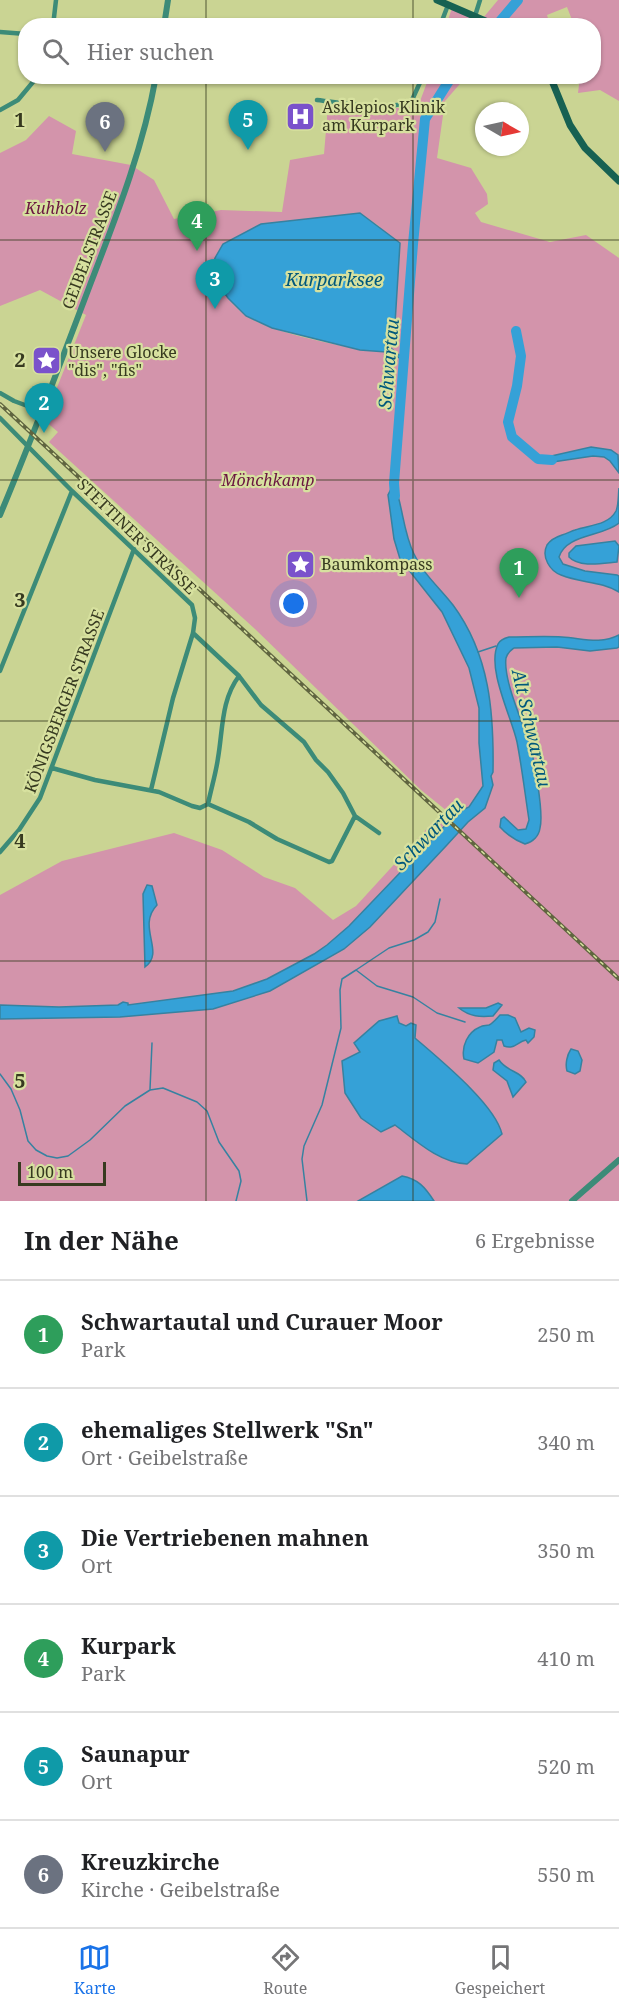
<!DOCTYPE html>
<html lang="de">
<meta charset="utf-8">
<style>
body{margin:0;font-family:"Noto Serif",serif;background:#f2f2f2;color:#202124}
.compass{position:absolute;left:475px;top:102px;width:54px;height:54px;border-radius:50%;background:#fff;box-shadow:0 2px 4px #0004;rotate:99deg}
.scale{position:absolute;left:18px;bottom:15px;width:88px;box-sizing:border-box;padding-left:6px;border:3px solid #373a20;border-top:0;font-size:16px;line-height:21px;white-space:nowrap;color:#373a20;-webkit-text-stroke:4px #d7e19f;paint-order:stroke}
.you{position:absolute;left:294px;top:604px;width:21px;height:21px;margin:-15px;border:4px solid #fff;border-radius:50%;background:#1a73e8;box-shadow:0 0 0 9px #1a73e833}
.badge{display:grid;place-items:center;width:39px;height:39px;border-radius:50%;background:#1a73e8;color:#fff;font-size:20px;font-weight:700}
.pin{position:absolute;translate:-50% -50px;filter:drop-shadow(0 2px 3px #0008)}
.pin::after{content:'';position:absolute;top:32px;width:21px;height:18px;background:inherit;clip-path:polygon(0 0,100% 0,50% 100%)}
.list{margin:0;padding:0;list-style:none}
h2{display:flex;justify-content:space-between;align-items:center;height:78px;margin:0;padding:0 24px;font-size:26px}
h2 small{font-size:20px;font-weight:400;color:#757577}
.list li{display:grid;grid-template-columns:39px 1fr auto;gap:18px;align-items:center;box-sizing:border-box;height:108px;padding:0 24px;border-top:2px solid #e0e0e0}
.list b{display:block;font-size:22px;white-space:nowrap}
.list p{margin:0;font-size:20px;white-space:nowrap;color:#757577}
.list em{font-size:20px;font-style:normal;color:#757577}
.icon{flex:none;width:33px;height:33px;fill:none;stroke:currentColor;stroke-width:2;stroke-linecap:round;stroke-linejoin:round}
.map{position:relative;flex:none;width:619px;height:1201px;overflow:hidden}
.search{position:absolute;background:#fff;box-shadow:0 2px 4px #0004;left:18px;right:18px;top:18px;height:66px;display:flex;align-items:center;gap:15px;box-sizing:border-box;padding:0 21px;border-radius:24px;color:#757577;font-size:22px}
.sheet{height:726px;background:#fff}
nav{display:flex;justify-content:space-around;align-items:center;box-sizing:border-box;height:84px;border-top:2px solid #e0e0e0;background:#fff;font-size:16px;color:#757577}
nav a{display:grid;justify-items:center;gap:3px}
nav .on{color:#1a73e8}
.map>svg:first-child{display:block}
</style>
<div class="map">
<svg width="619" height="1201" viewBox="0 0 619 1201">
<rect width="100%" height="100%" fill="#cad493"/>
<!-- green -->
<path fill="#d394ab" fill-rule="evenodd" d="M498,0H619V101L600,90L578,93L580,77L594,76V26L574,25L567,7L547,15L549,22L541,25H508L505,24L503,26H446L453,5L483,18Z
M429,77H466L445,101L437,158L471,168L487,194L488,204L475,213L481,222L550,242L586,235L619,258V1201H0V895L62,861L174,833L222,850L264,877L295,888L333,920L356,906L432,823L441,820L447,811L421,790L255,629L49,442L58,432L44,420L86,315L40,290L0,306V153L26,140L49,116L76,131L72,154L131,165L154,180L174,219L221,210L282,212L290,160L324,154L328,106L362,110L413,107L419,104ZM360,213L380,227L385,352C355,350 267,333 244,314C233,305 225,294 217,283Z"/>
<!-- water -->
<path fill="#35a1d7" stroke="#3682a0" stroke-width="1.5" d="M360,213L400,243L394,340L390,347L396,353L404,358V360L395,356L388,348L386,352L360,350L272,328L246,316L228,298L217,283L212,270L215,258L223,244L261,224Z
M591,447L611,450L618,455L619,473L610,461L604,457L593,456L546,463L538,459Z
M394,483C403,506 403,532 414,554C423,574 440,588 453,605C490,655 494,713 493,772L491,776L493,785L485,808L468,822L446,846L370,927L344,949L270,991L213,1009L120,1017L0,1019V1005L59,1007L118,1005L123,1002L128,1003V1005L233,991L267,979L314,954L327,945L349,926L458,812L469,807L483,786L479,743V708L469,668L442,612L400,559L394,539L388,495Z
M619,488V523C602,537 566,534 559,557L563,564L585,571L617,575L619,576V592C601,581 580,583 561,575C550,571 541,557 547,545C551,539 556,537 562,535C567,534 571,531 575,530C588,525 608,526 616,511C619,504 618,495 619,488Z
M615,541L619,546L617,562C604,563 579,568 569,557V553L576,546Z
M619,635V647L617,648L590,651L557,647L514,648C510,651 507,653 506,658C503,679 522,721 529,742C534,758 544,813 540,828C539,836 533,842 525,844C515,840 507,835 500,827L501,819L504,817L518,830L526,829L529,820C525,794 522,768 517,742C512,718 486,668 498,644C500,640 505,638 509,637C527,637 545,636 562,637C582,638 600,645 619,635Z
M147,885L152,886L157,905C136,927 166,952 145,967L143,894Z
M498,1003L502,1005L493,1016C480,1017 470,1017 459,1008H486Z
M500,1015H508L515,1018L521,1032L529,1028L535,1030L534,1037L528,1043L526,1040C517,1042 514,1050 504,1046L502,1040H497L494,1052L478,1063L464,1059C461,1046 468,1032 480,1027C483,1025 486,1026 489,1025C493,1023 497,1018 500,1015Z
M397,1016L399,1023L406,1026L411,1023L416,1025L415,1038C439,1059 495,1104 502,1134L467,1164C440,1163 416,1141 395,1125L381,1132L361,1118L345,1093L342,1061L360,1052L354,1043L379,1021Z
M571,1049L578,1051L582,1060L580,1071L575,1074L567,1071C565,1064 567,1055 571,1049Z
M499,1060C507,1072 521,1071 526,1082L513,1097L507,1081L493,1070L494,1063Z
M402,1176C418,1179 425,1187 434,1201H358Z"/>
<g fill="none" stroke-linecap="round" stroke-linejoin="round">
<!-- stream -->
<path stroke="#3682a0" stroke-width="1.5" d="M478,652L496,646
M356,970L389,948L414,940L428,932L435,922L440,899
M0,1074L11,1089L20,1110L28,1141L36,1150L47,1156L57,1158L68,1156L90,1140L125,1106L150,1090L163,1088L197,1102L207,1111L219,1142L239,1171L241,1181L236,1201
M150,1089L152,1043
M307,1201L302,1159L304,1146L322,1105L341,1028L340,990L342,979L356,970L377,986L413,997L437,1013L465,1022"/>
<!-- river -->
<path stroke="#35a1d7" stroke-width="10" d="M496,26L518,0
M516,331L521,356L517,386L508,422L512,437L538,459L552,460
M395,496L394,483L413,244L425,119L452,76"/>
<!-- minor -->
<path stroke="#3c8b78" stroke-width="4.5" d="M475,16L480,0
M53,26L56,0
M440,26L448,5
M0,32L26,34
M317,100C345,103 387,113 412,100L423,76
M0,110L18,100L38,76
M0,393L14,401L41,411
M0,418L72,491L192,605L195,618L193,633L173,698L151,790
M193,633L239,676L261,705L304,742L316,760L328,772L343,793L355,816L379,833
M0,671L72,491
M52,768L95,780L159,792L192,806L200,808L208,804L249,822L277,839L329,862L332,861L355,816
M208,804C211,789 216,773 218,758C223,729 221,700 239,676
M0,852L19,830L40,798L134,549"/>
<!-- tertiary -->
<path stroke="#3c8b78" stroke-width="6" d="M164,26L168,0
M0,515C32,439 61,362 90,285C116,217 143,149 156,76
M572,1201L619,1160"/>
<!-- secondary -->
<path stroke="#176152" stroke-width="7" d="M437,0L497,26
M550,76L570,125L585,148L619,181"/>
<defs>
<path id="rail" d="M0,404L619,979"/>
</defs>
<!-- rail casing -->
<use href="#rail" stroke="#606540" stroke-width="4"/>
<!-- rail -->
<use href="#rail" stroke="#d7e19f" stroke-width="1.5" stroke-dasharray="4.5" stroke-linecap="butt"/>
</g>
<!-- grid -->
<path fill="none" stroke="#373a20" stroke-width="1.5" stroke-opacity="0.55" d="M206,0V26M413,0V26M206,76V1201M413,76V1201M0,240H619M0,480H619M0,721H619M0,961H619"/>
<!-- icons -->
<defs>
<symbol id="hospital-square" viewBox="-11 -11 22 22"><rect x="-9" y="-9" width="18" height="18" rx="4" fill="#7a52cb" stroke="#d7e19f"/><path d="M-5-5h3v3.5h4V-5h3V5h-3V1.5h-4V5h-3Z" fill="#fff"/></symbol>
<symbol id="sight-square" viewBox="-11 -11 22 22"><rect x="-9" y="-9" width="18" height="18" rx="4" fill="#7a52cb" stroke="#d7e19f"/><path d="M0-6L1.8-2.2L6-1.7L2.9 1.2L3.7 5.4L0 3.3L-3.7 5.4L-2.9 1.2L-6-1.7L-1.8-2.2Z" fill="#fff"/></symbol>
</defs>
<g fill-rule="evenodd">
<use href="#hospital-square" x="284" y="100" width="33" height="33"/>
<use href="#sight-square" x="30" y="344" width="33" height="33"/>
<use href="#sight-square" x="284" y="548" width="33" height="33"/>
</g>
<g text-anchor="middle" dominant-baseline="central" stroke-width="4.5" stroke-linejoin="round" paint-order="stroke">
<!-- poi labels -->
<g font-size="16" fill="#373a20" stroke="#d7e19f" text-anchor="start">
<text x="322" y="107">Asklepios Klinik<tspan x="322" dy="18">am Kurpark</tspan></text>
<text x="68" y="352">Unsere Glocke<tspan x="68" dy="18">"dis", "fis"</tspan></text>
<text x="321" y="564">Baumkompass</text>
</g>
<!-- park labels -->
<g font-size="16" font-style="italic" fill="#6b1741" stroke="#d7e19f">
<text x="56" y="208">Kuhholz</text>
<text x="268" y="480">Mönchkamp</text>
</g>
<!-- street labels -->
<g font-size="16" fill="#373a20" stroke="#d7e19f">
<text transform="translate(89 250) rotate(-69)">GEIBELSTRASSE</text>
<text transform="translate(137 536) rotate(44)">STETTINER STRASSE</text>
<text transform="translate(64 701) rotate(-69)">KÖNIGSBERGER STRASSE</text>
</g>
<!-- water labels -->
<g font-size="18" font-style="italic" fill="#00587c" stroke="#d7e19f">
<text x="334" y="279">Kurparksee</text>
<text transform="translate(388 364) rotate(-85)">Schwartau</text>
<text transform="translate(532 728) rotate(77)">Alt Schwartau</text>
<text transform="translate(428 834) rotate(-46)">Schwartau</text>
</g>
</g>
<g font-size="20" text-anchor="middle" font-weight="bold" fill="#373a20" stroke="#d7e19f" stroke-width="4.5" stroke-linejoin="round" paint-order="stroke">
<text x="20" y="127">1</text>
<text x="20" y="367">2</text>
<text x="20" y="607">3</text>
<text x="20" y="848">4</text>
<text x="20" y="1088">5</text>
</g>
</svg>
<svg class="compass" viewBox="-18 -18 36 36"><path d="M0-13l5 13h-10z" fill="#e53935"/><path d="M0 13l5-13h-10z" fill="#757577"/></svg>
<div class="scale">100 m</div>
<div class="you"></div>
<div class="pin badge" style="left:519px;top:598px;background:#2e9e5b">1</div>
<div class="pin badge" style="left:44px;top:433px;background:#0f9aa8">2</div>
<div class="pin badge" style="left:215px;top:309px;background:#0f9aa8">3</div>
<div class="pin badge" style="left:197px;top:251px;background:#2e9e5b">4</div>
<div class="pin badge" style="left:248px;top:150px;background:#0f9aa8">5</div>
<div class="pin badge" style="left:105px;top:152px;background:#6b7280">6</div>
<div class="search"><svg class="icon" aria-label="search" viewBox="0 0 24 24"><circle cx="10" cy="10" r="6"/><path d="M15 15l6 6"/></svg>Hier suchen</div>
</div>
<section class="sheet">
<h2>In der Nähe<small>6 Ergebnisse</small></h2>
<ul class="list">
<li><span class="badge" style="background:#2e9e5b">1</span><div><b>Schwartautal und Curauer Moor</b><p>Park</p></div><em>250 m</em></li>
<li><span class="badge" style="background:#0f9aa8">2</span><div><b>ehemaliges Stellwerk &quot;Sn&quot;</b><p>Ort · Geibelstraße</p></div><em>340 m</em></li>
<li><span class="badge" style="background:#0f9aa8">3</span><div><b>Die Vertriebenen mahnen</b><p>Ort</p></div><em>350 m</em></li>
<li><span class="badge" style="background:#2e9e5b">4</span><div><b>Kurpark</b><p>Park</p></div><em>410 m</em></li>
<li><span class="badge" style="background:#0f9aa8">5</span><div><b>Saunapur</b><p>Ort</p></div><em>520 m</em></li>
<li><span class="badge" style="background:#6b7280">6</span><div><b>Kreuzkirche</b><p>Kirche · Geibelstraße</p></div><em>550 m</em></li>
</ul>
</section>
<nav>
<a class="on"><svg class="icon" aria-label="map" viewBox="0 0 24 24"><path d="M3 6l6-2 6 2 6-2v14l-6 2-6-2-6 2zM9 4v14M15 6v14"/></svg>Karte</a>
<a><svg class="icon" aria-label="directions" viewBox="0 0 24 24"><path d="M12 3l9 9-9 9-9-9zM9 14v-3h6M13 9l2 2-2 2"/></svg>Route</a>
<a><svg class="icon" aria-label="saved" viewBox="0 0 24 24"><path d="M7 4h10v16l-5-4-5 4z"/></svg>Gespeichert</a>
</nav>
